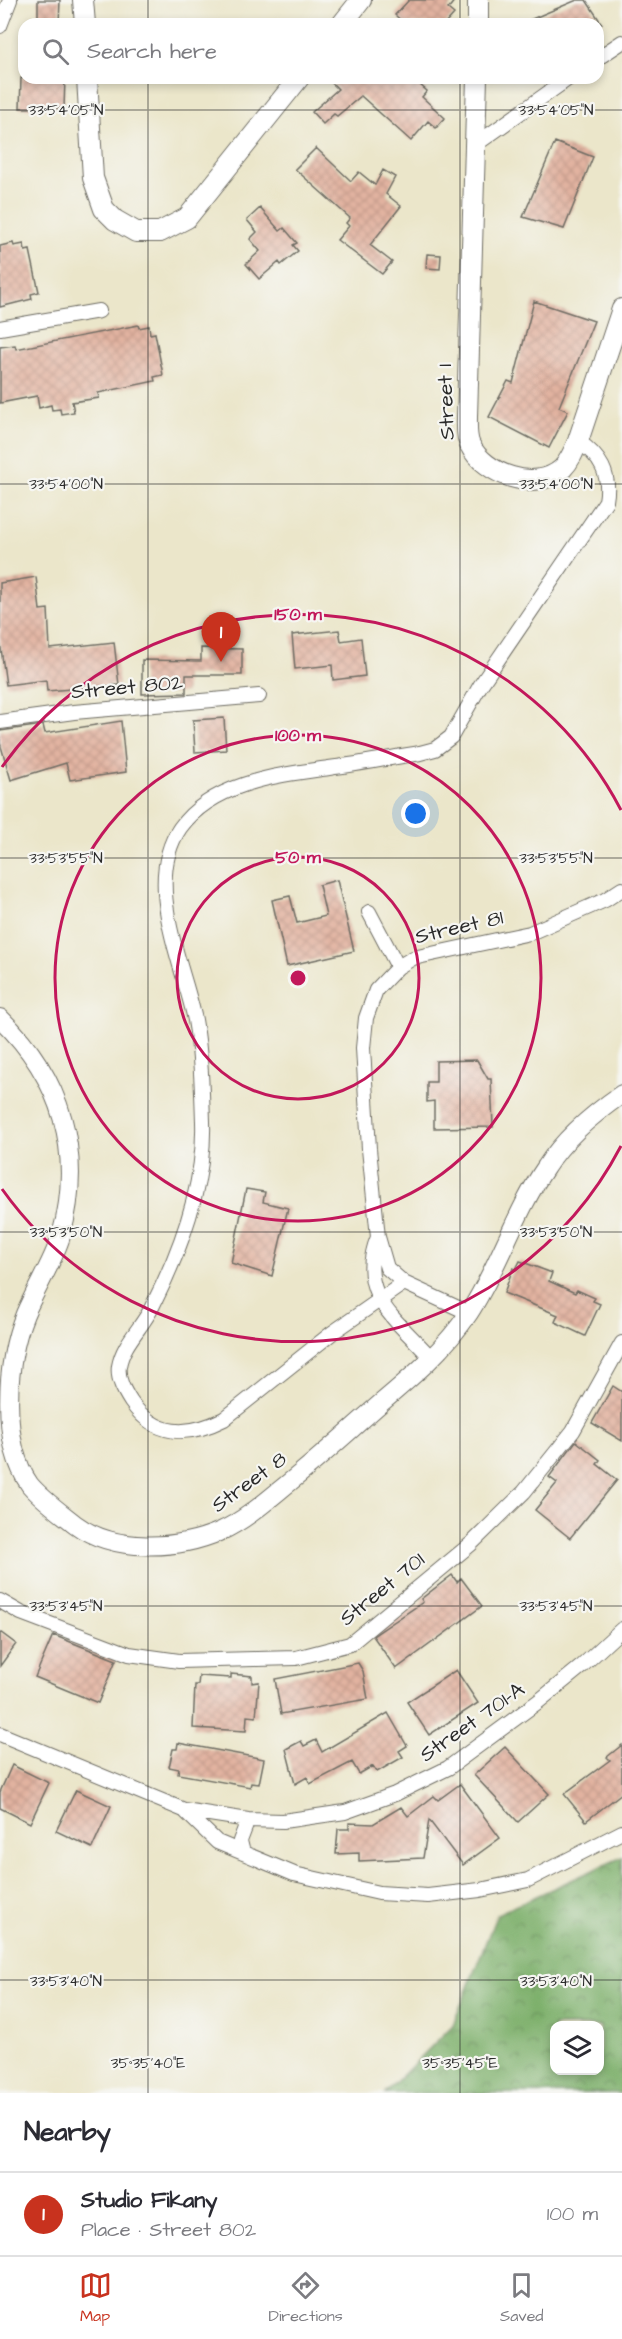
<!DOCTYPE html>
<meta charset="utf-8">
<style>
body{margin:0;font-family:"Architects Daughter",sans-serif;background:#f7f7f7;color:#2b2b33}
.controls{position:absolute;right:18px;bottom:18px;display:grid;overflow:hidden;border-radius:12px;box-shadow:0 3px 9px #0003}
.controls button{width:54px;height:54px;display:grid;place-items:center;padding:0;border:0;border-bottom:2px solid #e1e1e2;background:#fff;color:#2b2b33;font:30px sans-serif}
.you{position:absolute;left:416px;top:814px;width:21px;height:21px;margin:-15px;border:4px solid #fff;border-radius:50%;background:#1a73e8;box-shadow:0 0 0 9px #1a73e833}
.badge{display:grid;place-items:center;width:39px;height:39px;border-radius:50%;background:#c8321e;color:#fff;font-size:20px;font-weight:700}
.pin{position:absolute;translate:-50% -50px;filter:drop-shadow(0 2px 3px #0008)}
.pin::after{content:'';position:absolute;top:32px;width:21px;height:18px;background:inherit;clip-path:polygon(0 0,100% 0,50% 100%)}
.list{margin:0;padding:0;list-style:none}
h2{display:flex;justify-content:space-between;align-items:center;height:78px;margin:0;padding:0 24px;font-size:26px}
h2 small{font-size:20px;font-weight:400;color:#7c7c81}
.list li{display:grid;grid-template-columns:39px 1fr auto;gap:18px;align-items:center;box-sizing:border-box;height:84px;padding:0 24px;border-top:2px solid #e1e1e2}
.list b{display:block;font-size:22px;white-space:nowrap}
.list p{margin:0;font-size:20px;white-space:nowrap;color:#7c7c81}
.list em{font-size:20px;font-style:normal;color:#7c7c81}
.icon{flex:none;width:33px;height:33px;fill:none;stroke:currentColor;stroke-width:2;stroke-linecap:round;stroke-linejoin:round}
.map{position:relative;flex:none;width:622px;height:2093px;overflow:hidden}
.search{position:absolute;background:#fff;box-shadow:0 3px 9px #0003;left:18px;right:18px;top:18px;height:66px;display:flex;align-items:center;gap:15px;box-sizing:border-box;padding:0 21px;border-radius:18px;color:#7c7c81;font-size:22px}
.sheet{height:162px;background:#fff}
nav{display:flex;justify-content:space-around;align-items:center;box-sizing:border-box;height:84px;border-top:2px solid #e1e1e2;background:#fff;font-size:16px;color:#7c7c81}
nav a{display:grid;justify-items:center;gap:3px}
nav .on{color:#c8321e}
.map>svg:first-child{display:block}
</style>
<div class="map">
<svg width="622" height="2093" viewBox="0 0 622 2093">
<defs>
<pattern id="forest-crowns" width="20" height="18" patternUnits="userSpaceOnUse" patternTransform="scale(1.5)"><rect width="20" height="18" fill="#7eb06c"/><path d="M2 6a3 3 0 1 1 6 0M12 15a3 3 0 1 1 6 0" fill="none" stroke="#678f59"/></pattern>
<pattern id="building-cross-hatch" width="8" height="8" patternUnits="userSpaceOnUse" patternTransform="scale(1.5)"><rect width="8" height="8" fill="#e2b3a0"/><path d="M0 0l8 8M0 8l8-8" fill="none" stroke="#c29a8a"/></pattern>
</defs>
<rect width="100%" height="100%" fill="#f6f6f2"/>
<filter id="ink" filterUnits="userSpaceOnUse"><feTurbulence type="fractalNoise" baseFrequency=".0167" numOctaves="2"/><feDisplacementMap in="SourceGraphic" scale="12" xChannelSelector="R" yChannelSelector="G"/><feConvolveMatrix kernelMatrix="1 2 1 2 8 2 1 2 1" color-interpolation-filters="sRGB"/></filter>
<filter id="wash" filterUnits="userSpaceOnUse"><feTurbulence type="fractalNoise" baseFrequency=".008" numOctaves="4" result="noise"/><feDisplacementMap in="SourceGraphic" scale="24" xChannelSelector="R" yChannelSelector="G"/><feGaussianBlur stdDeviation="1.35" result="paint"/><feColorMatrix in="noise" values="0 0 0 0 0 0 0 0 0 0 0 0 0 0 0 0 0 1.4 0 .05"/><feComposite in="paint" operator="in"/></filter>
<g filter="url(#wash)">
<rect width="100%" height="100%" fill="#ebe6ca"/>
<!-- forest -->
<path fill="url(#forest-crowns)" stroke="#546e4c" stroke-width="1.5" fill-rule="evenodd" d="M622,1857V2093H385L453,2025L497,1914ZM554,2026H600V2070H554Z"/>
<g id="blocks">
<!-- building -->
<path fill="url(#building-cross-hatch)" d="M38,0H60L59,24H38Z
M409,0H455L448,9L454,14L445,24H405L395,15Z
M577,0H586L602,24H520Z
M21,78H65L64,108H20Z
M327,78H412L427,91L422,97L445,118L436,128L428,121L411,141L361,96L337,116L334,114L323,124L312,112L338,89Z
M555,142L593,157L564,229L523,217Z
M316,148L351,181L359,172L375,185L383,170L395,177L386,194L401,206L370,245L392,262L382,274L337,240L349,226L346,223L350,218L295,169Z
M260,208L280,231L284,228L297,243L293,245L298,251L281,265L279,262L259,279L246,264L260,251L250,239L257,232L247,220Z
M13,243L14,246L24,244L25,251L30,250L39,292L31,294L32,299L0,307V246Z
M427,254L441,255L440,269L426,268Z
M534,301L594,321L559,407L568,411L549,448L489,417L508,381L513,383Z
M138,325L139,328L149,326L150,334L155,333L163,375L154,377L155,381L98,393L99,398L72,402L74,412L61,414L60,409L52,410L51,405L39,408L37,396L0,403V347L15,345L16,349Z
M36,577L40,610L48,609L50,649L114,642L119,685L47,691L46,680L6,685L0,641V583Z
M339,630L341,641L361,638L365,676L333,680L332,665L295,669L292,635Z
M201,648L242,649V675H186V693L142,694V660L201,661Z
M224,718L226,750L195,752L193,720Z
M121,721L126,772L70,780L66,763L11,780L0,743V731L43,725L45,733Z
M337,880L354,951L287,966L272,900L290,896L297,923L326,916L319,885Z
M477,1060L488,1079H491L493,1127L434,1128V1101L427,1102V1082H436V1061Z
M246,1189L265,1192L263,1202L288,1208L272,1276L231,1263Z
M520,1261L552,1273L549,1281L575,1293L577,1290L595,1298L593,1301L600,1304L585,1336L555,1322L558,1315L504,1293L513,1268L516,1269Z
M613,1386L622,1392V1441L592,1423Z
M576,1441L600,1460L597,1464L617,1480L570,1538L535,1510L557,1483L549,1477Z
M452,1575L457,1582L461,1578L482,1606L396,1669L373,1636L423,1602L421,1599Z
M0,1632L16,1644L0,1666Z
M53,1635L116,1660L98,1703L35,1677Z
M358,1663L363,1671L368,1699L281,1714L275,1679Z
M456,1670L478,1703L429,1735L407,1702Z
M231,1674L252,1676V1683L259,1682L256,1717L247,1716L246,1731L193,1728L195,1685H198L199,1676L231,1678Z
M388,1713L407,1746L399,1751L403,1757L377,1772L373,1766L359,1774L352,1762L310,1784L307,1777L295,1784L286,1749L301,1741L304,1746L316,1740L322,1752Z
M178,1743L264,1759L259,1784L251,1783L250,1787L178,1774L179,1769L169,1767L173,1749H177Z
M622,1745V1793L586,1821L564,1794L610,1760L607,1757Z
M505,1747L549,1794L518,1822L474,1775Z
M12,1765L49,1783L30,1823L0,1808V1792Z
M460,1784L500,1838L463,1865L429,1820L423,1858L359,1861V1853L336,1854L338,1829H349V1823L373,1824L401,1807L408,1816L434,1796L438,1800Z
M76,1790L111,1806L92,1848L56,1831Z"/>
</g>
</g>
<g filter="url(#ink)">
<use href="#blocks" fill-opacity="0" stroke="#6e6c63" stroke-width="1.5"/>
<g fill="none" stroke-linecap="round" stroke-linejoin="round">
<defs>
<path id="minor" d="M0,26L10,0
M598,58L622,42
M475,145L569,78
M0,328L99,311
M0,722L74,712L259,696
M369,912L398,967
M378,1237C354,1295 399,1321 432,1359
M404,1283L332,1333L224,1419C188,1437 156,1438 131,1402C124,1391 117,1379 119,1366C123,1343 142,1328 152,1307C180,1252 205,1185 203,1122C202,1089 201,1053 195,1020C183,963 143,882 180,828C213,782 279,775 329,768C360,764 390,758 420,753L435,749L451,737L480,686L606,501C611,474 600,456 578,441
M469,1313L404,1283L387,1268L378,1237L369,1149L363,1048L366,1018L376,990L398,967L413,958L530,933L605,900L622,889
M0,1601L21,1613L129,1654L179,1661L296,1658L350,1644L471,1544L524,1492L573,1431L622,1343
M0,1734L184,1810L248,1820L283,1821L345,1812L395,1794L448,1768L539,1701L582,1666L622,1629
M184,1810L217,1842L294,1874L379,1893L428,1896L480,1890L528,1880L622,1832
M243,1853L240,1841L248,1820"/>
<path id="tertiary" d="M0,1018C62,1078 84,1153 61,1236C53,1262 36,1288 25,1314C6,1361 0,1443 30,1485C43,1500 60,1512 75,1524C114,1553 178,1550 221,1531C246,1520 270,1498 291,1481C322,1456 351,1429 381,1403C413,1376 445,1349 469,1313C499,1267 515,1212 546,1167C565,1137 593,1114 622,1094"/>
<path id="secondary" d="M83,0L85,24
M478,0V24
M342,24L361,0
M87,78L93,178L104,209L115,220L136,232H160L187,218L299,78
M477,78L467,417C467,425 466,437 470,445C484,474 535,493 562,469C570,461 574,451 578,441L622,309"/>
</defs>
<!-- minor casing -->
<use href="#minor" stroke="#6e6c63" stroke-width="16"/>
<!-- tertiary casing -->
<use href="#tertiary" stroke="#6e6c63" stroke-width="20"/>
<!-- secondary casing -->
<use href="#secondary" stroke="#6e6c63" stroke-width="22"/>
<!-- minor -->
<use href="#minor" stroke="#fff" stroke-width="14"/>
<!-- tertiary -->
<use href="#tertiary" stroke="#fff" stroke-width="18"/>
<!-- secondary -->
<use href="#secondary" stroke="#fff" stroke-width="20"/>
</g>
</g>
<!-- ticks -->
<path fill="none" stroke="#2b2b2b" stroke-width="1.5" stroke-opacity="0.45" d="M148,0V24M460,0V24M148,78V2093M460,78V2093M0,110H622M0,484H622M0,858H622M0,1232H622M0,1606H622M0,1980H622"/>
<!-- distance rings -->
<g fill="none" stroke="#c2185b" stroke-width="3">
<circle cx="298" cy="978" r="121"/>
<circle cx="298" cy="978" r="243"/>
<path d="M621 1146A364 364 0 0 1 2 1189M2 767A364 364 0 0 1 621 810"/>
</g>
<g text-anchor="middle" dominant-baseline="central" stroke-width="4.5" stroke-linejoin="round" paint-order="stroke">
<!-- street labels -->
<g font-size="21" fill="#2b2b2b" stroke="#f6f6f2">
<text transform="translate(446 402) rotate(-92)">Street 1</text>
<text transform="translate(127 687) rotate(-5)">Street 802</text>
<text transform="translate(459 927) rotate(-13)">Street 81</text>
<text transform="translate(249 1482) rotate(-36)">Street 8</text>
<text transform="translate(382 1589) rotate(-39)">Street 701</text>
<text transform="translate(472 1722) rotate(-35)">Street 701-A</text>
</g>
</g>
<g font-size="15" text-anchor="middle" fill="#2b2b2b" stroke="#f6f6f2" stroke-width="4.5" stroke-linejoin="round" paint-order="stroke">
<text x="66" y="115">33°54'05"N</text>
<text x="556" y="115">33°54'05"N</text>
<text x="66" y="489">33°54'00"N</text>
<text x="556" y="489">33°54'00"N</text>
<text x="66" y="863">33°53'55"N</text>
<text x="556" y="863">33°53'55"N</text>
<text x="66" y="1237">33°53'50"N</text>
<text x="556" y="1237">33°53'50"N</text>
<text x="66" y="1611">33°53'45"N</text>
<text x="556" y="1611">33°53'45"N</text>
<text x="66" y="1986">33°53'40"N</text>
<text x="556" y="1986">33°53'40"N</text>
<text x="148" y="2068">35°35'40"E</text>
<text x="460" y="2068">35°35'45"E</text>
</g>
<circle cx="298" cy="978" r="9" fill="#c2185b" stroke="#f6f6f2" stroke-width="3"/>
<g font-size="18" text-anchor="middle" font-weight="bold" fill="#c2185b" stroke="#f6f6f2" stroke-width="4.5" stroke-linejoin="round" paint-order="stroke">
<text x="298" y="620">150 m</text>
<text x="298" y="741">100 m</text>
<text x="298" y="863">50 m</text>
</g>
</svg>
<div class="controls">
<button><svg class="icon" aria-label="layers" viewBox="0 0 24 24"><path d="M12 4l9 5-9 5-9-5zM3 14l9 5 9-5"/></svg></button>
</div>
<div class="you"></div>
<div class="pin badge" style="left:221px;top:662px">1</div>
<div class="search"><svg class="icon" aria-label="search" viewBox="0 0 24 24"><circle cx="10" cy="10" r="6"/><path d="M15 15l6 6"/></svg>Search here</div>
</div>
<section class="sheet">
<h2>Nearby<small></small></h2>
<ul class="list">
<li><span class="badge">1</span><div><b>Studio Fikany</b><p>Place · Street 802</p></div><em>100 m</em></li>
</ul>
</section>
<nav>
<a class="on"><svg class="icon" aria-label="map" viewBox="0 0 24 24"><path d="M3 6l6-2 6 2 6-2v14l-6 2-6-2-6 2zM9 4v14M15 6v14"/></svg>Map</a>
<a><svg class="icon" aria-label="directions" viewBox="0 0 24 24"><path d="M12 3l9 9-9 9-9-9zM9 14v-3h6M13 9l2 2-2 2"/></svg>Directions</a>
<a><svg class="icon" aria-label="saved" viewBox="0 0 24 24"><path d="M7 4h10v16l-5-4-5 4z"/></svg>Saved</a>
</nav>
